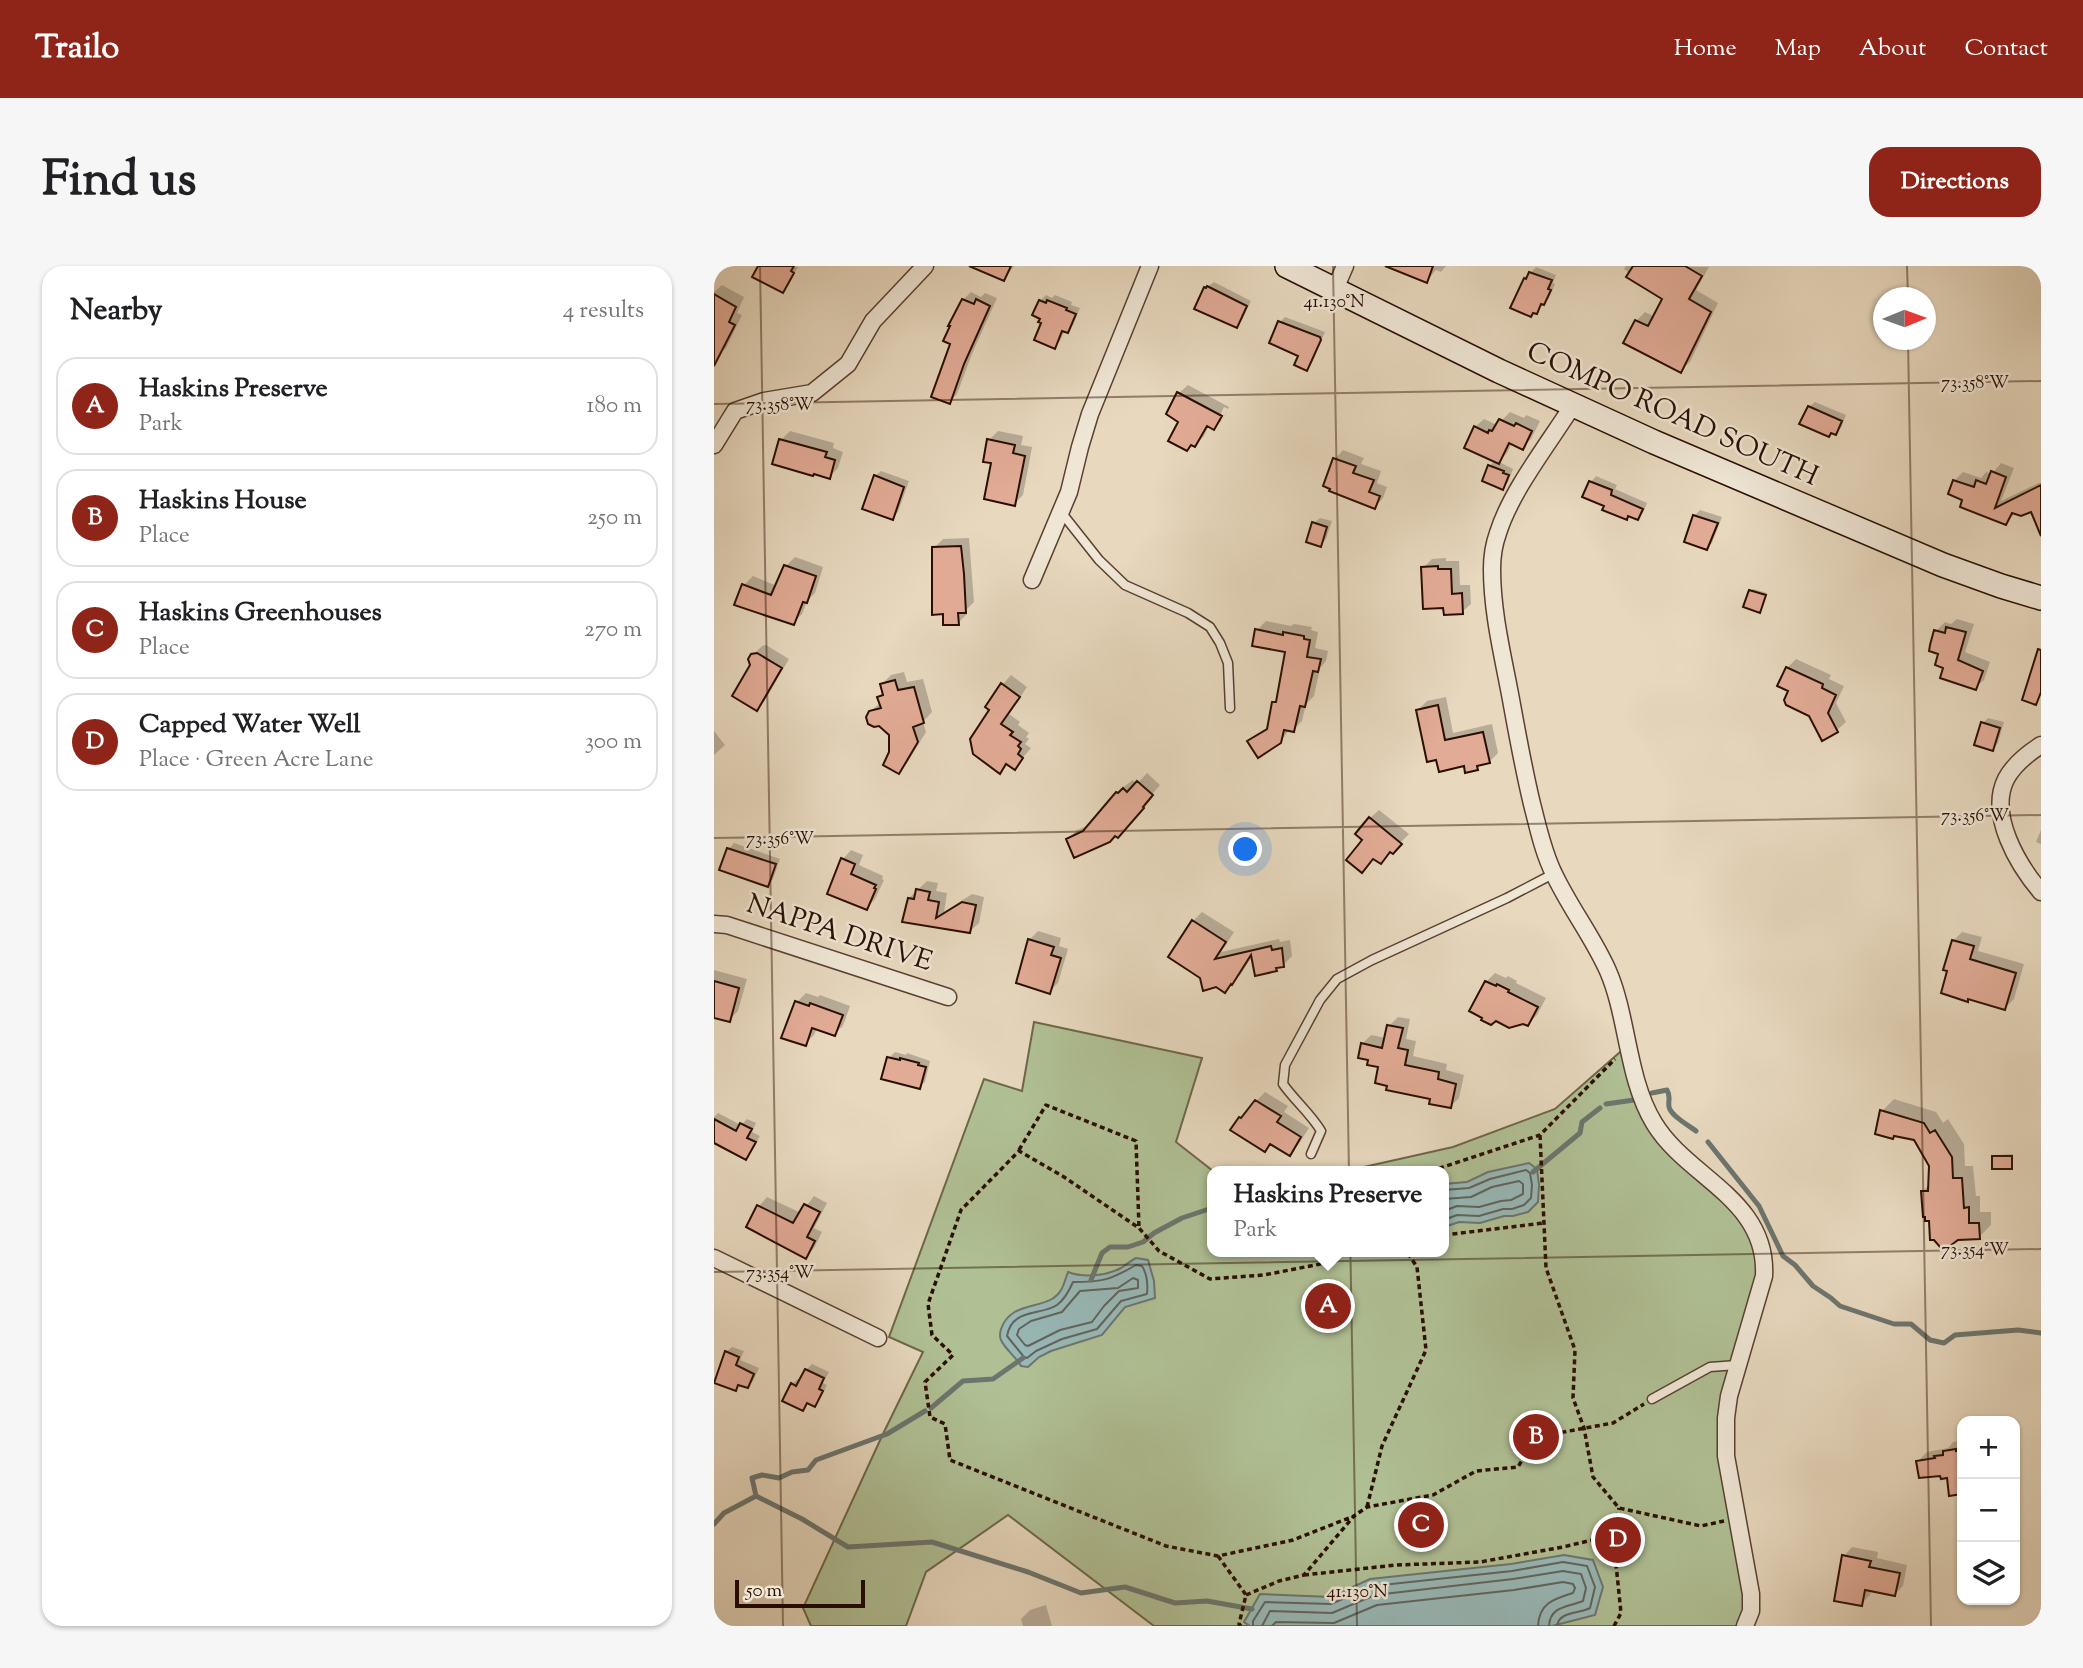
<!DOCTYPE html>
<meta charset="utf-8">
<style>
body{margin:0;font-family:"Sorts Mill Goudy",serif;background:#f6f6f6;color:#202124}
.controls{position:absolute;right:21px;bottom:21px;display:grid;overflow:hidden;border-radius:14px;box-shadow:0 2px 5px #0004}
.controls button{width:63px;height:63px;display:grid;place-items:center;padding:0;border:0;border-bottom:2px solid #e0e0e0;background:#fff;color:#202124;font:35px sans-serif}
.compass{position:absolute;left:1159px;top:21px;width:63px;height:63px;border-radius:50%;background:#fff;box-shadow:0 2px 5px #0004;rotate:89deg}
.scale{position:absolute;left:21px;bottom:18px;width:130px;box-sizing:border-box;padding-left:7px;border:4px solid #2a0e00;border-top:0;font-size:19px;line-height:24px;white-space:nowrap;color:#2a0e00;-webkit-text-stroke:5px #efe6d5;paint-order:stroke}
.you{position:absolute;left:532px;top:584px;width:24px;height:24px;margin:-18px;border:5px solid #fff;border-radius:50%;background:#1a73e8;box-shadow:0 0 0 10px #1a73e833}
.badge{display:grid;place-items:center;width:46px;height:46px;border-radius:50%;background:#8f2418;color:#fff;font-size:23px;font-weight:700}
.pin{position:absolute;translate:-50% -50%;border:4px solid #fff;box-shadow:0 2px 7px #0006}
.popup{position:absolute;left:493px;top:900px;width:242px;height:91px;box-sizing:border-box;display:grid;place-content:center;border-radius:14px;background:#fff;filter:drop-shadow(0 2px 5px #0005);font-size:23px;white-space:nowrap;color:#757577}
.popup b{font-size:26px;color:#202124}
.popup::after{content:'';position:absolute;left:50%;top:100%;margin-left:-14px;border:14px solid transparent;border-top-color:#fff}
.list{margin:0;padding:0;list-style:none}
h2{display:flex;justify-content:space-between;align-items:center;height:91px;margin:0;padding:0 28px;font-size:30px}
h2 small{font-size:23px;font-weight:400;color:#757577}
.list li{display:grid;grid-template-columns:46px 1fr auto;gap:21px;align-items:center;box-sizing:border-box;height:98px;margin:0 14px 14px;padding:0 14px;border:2px solid #e0e0e0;border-radius:21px}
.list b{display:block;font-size:26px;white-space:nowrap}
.list p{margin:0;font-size:23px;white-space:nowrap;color:#757577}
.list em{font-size:23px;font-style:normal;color:#757577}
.icon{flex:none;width:38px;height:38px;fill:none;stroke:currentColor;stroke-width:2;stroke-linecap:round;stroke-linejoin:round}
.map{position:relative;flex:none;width:1327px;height:1360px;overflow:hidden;border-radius:21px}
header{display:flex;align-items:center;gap:42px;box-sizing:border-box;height:98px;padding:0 35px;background:#8f2418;color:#fff}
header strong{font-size:33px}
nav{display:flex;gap:38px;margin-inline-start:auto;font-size:24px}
.intro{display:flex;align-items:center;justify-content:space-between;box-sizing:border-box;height:168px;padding:0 42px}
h1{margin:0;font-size:49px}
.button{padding:18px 32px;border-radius:21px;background:#8f2418;color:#fff;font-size:24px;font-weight:700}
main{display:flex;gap:42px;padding:0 42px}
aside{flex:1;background:#fff;border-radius:21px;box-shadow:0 2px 5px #0004}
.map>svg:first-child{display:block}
</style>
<header>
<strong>Trailo</strong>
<nav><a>Home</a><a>Map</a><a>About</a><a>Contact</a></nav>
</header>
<div class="intro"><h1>Find us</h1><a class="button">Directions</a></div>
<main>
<aside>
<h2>Nearby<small>4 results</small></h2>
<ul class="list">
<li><span class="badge">A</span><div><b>Haskins Preserve</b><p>Park</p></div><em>180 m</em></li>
<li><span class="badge">B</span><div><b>Haskins House</b><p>Place</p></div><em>250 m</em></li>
<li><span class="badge">C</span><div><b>Haskins Greenhouses</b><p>Place</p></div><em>270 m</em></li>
<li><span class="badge">D</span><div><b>Capped Water Well</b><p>Place · Green Acre Lane</p></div><em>300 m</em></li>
</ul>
</aside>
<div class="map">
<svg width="1327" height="1360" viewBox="0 0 1327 1360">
<rect width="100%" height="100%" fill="#e7d8be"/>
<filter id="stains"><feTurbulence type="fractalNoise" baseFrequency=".00286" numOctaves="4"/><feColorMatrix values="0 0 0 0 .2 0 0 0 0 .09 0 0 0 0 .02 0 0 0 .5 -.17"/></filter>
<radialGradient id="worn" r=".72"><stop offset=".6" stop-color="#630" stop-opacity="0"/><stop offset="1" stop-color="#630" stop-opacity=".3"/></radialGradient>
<!-- green -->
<path fill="#b0c095" stroke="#6d674a" stroke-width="2" d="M320,756L488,792L462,876L499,905L498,986H730V905H632L739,881L841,843L913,780L952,873L1011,925L1051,994L1012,1152L1037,1328L1031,1360H440L294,1249L212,1306L192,1360H97L89,1342L168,1170L209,1086L175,1071L270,813L308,825Z"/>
<!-- water -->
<path fill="#98b9b8" stroke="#6c756e" stroke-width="2" d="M815,897L823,903L825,919L824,936L814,946L799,950H790L766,957L745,956L730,961V918L753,916L774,906Z
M422,992L434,994L440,1015L441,1032L411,1041L388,1069L337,1085L325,1091L314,1101L307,1100C302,1091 291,1083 287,1074C285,1070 286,1067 287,1063C296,1038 320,1043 338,1033C349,1027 350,1016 354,1006C369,1012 392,1010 407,1002C412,999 416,995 422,992Z
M850,1289L879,1294L889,1321L881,1349L838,1360H536L530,1356L546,1328L617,1331L656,1313L797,1298Z"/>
<!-- shadow -->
<path fill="#0003" fill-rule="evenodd" d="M57,0L84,1L74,20L69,25Z
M264,0H300L290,13Z
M690,0H732L727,6L722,4L713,15Z
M912,0L995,1L982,24L1004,37L976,96L967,104L922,55L931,46L941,51L950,32L910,3Z
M822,1L842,9L839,17L841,18L835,32L822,46L811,13Z
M500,16L537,35L528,54L523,60L492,22Z
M8,19L30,31L23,47L28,49L12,82L0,92V26Z
M257,26L267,31L271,27L283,32L258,88L243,128L236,136L238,77L249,34Z
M332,29L338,32L341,29L358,36L357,39L366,42L359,59L353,65L351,64L346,75L341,81L330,56L326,35Z
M571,51L611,66L598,97L593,103L566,56Z
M474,119L515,141L509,153L500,162L495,159L490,170L481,179L466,155L465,127ZM510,141L514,143L508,154H504Z
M1101,136L1132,149L1127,162L1121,167L1095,141Z
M796,146L810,152L812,149L826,155L817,173L808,182L798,177L793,187L785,196L799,203L794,216L789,222L776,200L781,194L761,161L770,153L783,159Z
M76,165L120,177L119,182L129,186L124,202L115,211L67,174Z
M284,165L309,170L307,179L318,181L309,229L300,238L279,196L275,174Z
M629,184L650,192L647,198L667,205L663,217L673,221L669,232L661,241L621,193Z
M1287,197L1300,202L1287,235L1327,216V242L1302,246L1292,257L1251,233L1240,215L1249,206L1267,212L1272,206L1278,208Z
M167,205L195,215L184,246L178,252L161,210Z
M882,210L903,219L901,223L933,237L929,247L923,252L915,249L912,252L892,239L870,230L877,216Z
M986,244L1008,251L998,277L992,282L980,250Z
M606,252L618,255L612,273L607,279L600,257Z
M255,272L260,336L253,343V348L244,357L220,282L229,273Z
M81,291L109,301L101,327L93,335L88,348L79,357L30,319L39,310L63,320L72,300Z
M732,292V295H745L746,319H756L757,338L748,346L731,340L709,302L718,293Z
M1039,323L1053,327L1046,345L1037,325Z
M1243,353L1260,358L1251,386L1276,396L1270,414L1261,422L1231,401L1226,386L1222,365L1231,356L1237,358Z
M552,355L577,360L580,358L598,361L597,364L604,366L601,382L614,385L612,395L606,402L600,430L592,438L588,455L579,464L576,463L566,476H536L555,460L560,437L564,432L573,384L543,364Z
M52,379L75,393L51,434L43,443L38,399L39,389L48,380Z
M1082,393L1117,409L1115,413L1130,420L1122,437L1132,456L1123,464L1096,449L1076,424L1073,402Z
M190,406L193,416L209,413L218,446L209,456L212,466L193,497L185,506L177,486V468L156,446L166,437L165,431L170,426L168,418L177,409Z
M297,409L313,421L295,448L306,456L304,459L315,467L312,471L315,473L311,478L317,482L300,502L294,497L286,505L278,444L273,441L289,418Z
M732,431L739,467L778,458L784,487L775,496L768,497L763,502L751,498L704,444L713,435Z
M1274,452L1290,456L1284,477L1278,483L1269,457Z
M0,465L11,479L0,489Z
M433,507L446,519L436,531L438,532L413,561L402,568L354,573L363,564L378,558L412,519L419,514L423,518Z
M665,544L695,568L667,596L651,573L656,552Z
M1327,564V578L1322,576Z
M20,577L66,593L59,613L54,619L15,583Z
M137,584L149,589L145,599L169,610L168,613L170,614L161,633L153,642L115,627L129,593Z
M213,615L224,617L222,625L233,627L230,646L258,628L270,631L265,657L256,665L190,654L195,632Z
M488,646L520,666L507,686L565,673L566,676L576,674L578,690L569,699L562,703L539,689L527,708L511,725L479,655Z
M324,665L347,672L345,680L354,683L344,717L335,726L315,674Z
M1248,666L1268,671L1264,685L1310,698L1300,733L1291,742L1255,732L1253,734L1235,704L1239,675Z
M0,704L33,713L24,745L15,754L0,750Z
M781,707L792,712L794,710L803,715L802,717L832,732L823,749L814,758L772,716Z
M92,727L104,731L106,729L136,740L129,760L120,768L103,762L100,769L91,778L83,736Z
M684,751L696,753L692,773L702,775L699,790L733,798L732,804L750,809L745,832L736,841L718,832L656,793L648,778L657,769L672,772L675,760Z
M181,786L192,789L193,787L216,795L211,816L205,821L175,792Z
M551,826L574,840L570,846L595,862L584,879L575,888L526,852Z
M1180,833L1222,846L1229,857L1234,853L1250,878L1251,900H1259L1262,930H1266V946H1277V959L1265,971L1217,954L1209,925L1218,916L1217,899L1201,873L1168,845Z
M4,847L27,859L33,853L42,857L38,866L46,870L37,886L32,892L0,875V851Z
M1299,888V899L1297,902L1280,891L1282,889Z
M100,930L113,937L100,962L108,966L100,982L92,991L34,960L45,940L53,931L87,947Z
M18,1081L30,1085L26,1094L45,1102L39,1115L34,1120L27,1118L21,1123L12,1086Z
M98,1098L115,1106L109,1117L113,1119L106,1133L101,1139L95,1136L89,1143L78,1118L84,1113L87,1114L92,1104Z
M1248,1175V1226L1237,1228L1234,1210L1204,1195L1213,1186L1234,1182L1239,1176Z
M1138,1281L1164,1286L1163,1292L1193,1299L1189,1320L1180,1329L1157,1324L1156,1329L1147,1338L1130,1290Z
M332,1339L338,1360H309L307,1353L316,1344Z"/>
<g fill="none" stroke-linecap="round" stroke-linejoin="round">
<!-- shore -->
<path stroke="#61645c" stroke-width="2" d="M730,924L755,922L776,913L812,904L816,907L818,919L817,932L810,939L798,943H789L765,950L743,949L730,954
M730,933L757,931L778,921L805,915L809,918V928L797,934L787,935L765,941L743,940L730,945
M422,999L428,1000C433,1008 434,1018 433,1028L407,1035L383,1063L348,1073L322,1085L313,1092L310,1091L293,1070C298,1042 326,1050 343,1039C351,1033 356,1023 359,1016C389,1016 396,1014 422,999Z
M419,1012L424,1014V1022L405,1025L390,1040L378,1056L346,1064L314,1080L311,1079L303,1069L305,1063L317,1055L348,1046L366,1025L404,1022Z
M539,1360V1355L551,1336L617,1338L659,1320L798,1305L849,1296L873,1300L881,1321L876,1342C865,1348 845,1345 843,1360
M548,1360L556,1345L618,1347L661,1329L799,1313L849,1305L867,1308L872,1322L869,1335C854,1341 836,1340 835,1360
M558,1360L562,1356L620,1357L663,1339L800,1324L849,1316L859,1318L861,1322L859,1327C840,1333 825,1337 824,1360"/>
<!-- stream -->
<path stroke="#6c756e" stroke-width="5" d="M938,827L953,824C957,831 954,833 955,841C957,850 974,859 982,865
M892,838L920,834
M994,876L1045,940L1069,990L1081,999L1099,1020L1117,1032L1126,1040L1180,1058H1197L1216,1074L1230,1077L1241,1069L1304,1064L1327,1067
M819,906L866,867L868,856L886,842
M377,1014L388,987L396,981H414L429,976L440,967L468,952L498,942
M217,1142L249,1115L279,1113L309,1092
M42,1230L38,1212L48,1209L65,1212L78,1206L94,1204L102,1194L173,1168L211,1145
M0,1258L10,1247L42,1230L88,1253L134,1281L218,1276L314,1306L367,1327L411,1321L461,1337L493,1335L538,1343"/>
</g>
<!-- building -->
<path fill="#e2ab96" stroke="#2a0e00" stroke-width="2" d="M44,0H80L77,5L80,7L69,27L38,11Z
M255,0H297L290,15Z
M671,0H719L713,17Z
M919,0H971L988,10L975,33L997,46L967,107L909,77L921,54L934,60L948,33L912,11Z
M815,6L838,14L834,23L837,24L830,39L827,38L823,48L819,47L817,51L796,42L810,12L812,13Z
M493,20L533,40L523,62L480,43L490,21L492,22Z
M0,28L22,41L15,56L21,59L0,100Z
M248,33L260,38L262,33L276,40L250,98L236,138L217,131L236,78L229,75L236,60H234Z
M325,34L332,37L333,34L353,42L352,44L362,48L354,67L348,65L341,83L320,74L327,57L324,56L326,53L318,49Z
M564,55L606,71L607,74L593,105L580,99L584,90L555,77Z
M463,126L508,150L500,164L493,160L481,181L477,179L473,185L454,175L464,156L452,148Z
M1094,140L1128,155L1122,169L1117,167L1115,171L1085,158Z
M785,153L800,160L802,157L818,165L809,184L795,177L785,198L750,182L760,160L774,167L775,164L778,165Z
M65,173L113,186L111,191L121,194L116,213L100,208L99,210L58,198Z
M273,173L301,179L299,187L311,190L301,240L270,233L277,197L269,196Z
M619,192L642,200L639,207L660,214L655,226L666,230L661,243L615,225L616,223L609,220Z
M774,199L790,205L789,207L795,209L789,224L768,215Z
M1277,205L1292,211L1281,242L1327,219V270L1317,246L1307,250L1298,247L1292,259L1246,241L1248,234L1234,228L1239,214L1260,221L1262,214L1272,218Z
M160,209L190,221L179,254L148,243Z
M875,215L898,224L897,229L929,243L924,254L914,250L913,254L888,244L890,240L868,231Z
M979,249L1004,257L993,284L970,276Z
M598,256L613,261L607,281L592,276Z
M247,280L250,308L252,347H244L245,359H229V348L218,349V281Z
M70,299L102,310L93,337L89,336L80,359L20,339L28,318L57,329Z
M724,300V303H737L738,328L748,327L749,348L730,349L729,342L709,343L707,301Z
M1035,324L1052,329L1046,347L1029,341Z
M1232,361L1252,366L1244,394L1269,405L1262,424L1226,412L1229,402L1221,399L1224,388L1215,385L1216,379L1220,364L1231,367Z
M541,363L569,369V366L590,370V373L596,374L593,391L607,393L604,406L599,405L591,441L586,440L580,466L570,464L567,477L544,492L533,475L553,463L558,436H562L571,386L538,380Z
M1324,383L1327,384V426L1322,439L1308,434Z
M43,387L68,402L43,445L18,430L36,399L34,393L37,388Z
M1072,401L1109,418L1108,422L1122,429L1114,447L1124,466L1108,475L1095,450L1072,439L1070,434L1074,425L1063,420Z
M181,414L184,424L200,421L210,457L199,461L204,476L185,508L169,499L175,486V469L165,460L160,461L154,458L152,451L155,445L167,442L163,431L169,429L166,418Z
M287,417L306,431L287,458L299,466L296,469L307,476L304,480L307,483L304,488L309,492L301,504L292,498L286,508L259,488L256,473L275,444L271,441Z
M724,439L731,474L769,466L776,497L763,500L764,504L751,507L750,500L725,506L722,494L713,496L702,444Z
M1267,456L1286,462L1279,485L1260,479Z
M423,515L439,529L429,541L430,542L404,572L401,570L396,576L360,592L352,573L369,565L402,526L404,527L409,522L413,526Z
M655,551L688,578L679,588L676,586L667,598L659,593L648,607L632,594L648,574L641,568Z
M13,582L62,598L54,621L5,604Z
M127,592L141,598L137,608L162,619L160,622L162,623L153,644L113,628Z
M202,623L216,626L214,634L225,636L222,652L248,636L262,639L256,667L188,656L194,632L200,633Z
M478,654L512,676L501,693L557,680L558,684L568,682L570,701L562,702L563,705L541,710L537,689L518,719L517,718L511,727L502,721L489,725L486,712L454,691Z
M314,673L340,681L337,689L347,692L336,728L302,717Z
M1238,674L1260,680L1256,693L1302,707L1291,744L1254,733V736L1227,727L1233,705L1229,704Z
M0,715L25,722L16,756L0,752Z
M771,715L782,720L783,718L795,724L794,726L824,741L814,760L809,758L795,762L782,755L777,759L767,754L768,752L755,745Z
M81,735L95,740L96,737L129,749L121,770L98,762L92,780L67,772Z
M673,759L689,762L684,782L694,784L691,799L725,806L724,813L742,818L737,842L715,838L716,833L672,824L673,820L661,817L664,801L653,799L654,794L644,792L647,777L668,782Z
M173,791L186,794V792L205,797L204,799L212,801L206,823L167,813Z
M541,834L567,850L563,856L587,871L576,890L556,878L551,886L516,864L525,851L527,852Z
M1166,844L1210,857L1216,867L1221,864L1238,891L1239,912H1248L1250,942L1255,941V957H1265L1266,973L1244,974L1232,983L1226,981L1220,974H1216L1215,955H1211V951H1209L1207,925H1214L1215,900L1200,874L1180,870L1179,873L1161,868Z
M0,853L22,865L26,857L38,863L33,872L42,876L32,894L0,877Z
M1278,890H1298V903H1278Z
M90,938L106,946L93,971L101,975L92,993L32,961L43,939L79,957Z
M11,1085L25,1091L22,1099L40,1108L34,1122L24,1119L22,1125L0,1117Z
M91,1103L110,1112L105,1123L109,1125L101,1141L93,1137L89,1145L68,1135L77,1117L82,1120Z
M1242,1183V1185L1248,1184V1228L1235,1230L1233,1212L1227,1213L1226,1210L1205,1212L1202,1195L1221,1192L1220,1190L1229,1189V1185Z
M1128,1289L1157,1295L1155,1301L1186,1307L1181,1330L1151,1324L1148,1340L1120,1335Z"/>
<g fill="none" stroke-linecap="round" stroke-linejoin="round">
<defs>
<path id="lane" d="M347,246L385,294L411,319L474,347L496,361L506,377L514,397L516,442
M597,888L607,865C597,848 581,835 569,818L571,799L606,734L623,713L658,694L793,632L839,608
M938,1133L996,1101L1023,1099"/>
<path id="street" d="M621,23L631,0
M859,139C835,177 797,225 784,267C780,278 778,291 778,303C778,349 790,394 798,439C804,472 810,505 818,538C824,561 829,586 840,608C856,642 879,671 894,705C914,751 913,813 940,857C973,912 1054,933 1050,1010L1015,1130L1012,1152V1190L1037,1328V1345L1031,1360
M0,179L21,145L50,135L98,127L134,98L159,55L211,0
M318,314L355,226L366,181L376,148L436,0
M1327,479C1313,488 1300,498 1292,513C1274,549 1304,599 1327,626
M0,658L13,659L234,731
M0,992L164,1072"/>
<path id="secondary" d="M573,0L785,105L940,176L1229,299L1287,320L1327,332"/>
</defs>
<!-- lane casing -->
<use href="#lane" stroke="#594030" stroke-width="11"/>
<!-- street casing -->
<use href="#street" stroke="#594030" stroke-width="19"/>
<!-- secondary casing -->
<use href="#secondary" stroke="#2a0e00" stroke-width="26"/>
<!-- path -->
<path stroke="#2a0e00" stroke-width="3.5" stroke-dasharray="5 3.5" stroke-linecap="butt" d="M826,869L832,1002L861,1084L859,1132L870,1162L879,1211L905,1242L987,1260L1010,1255
M305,884L332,839L422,875L425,962
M717,905L826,869L901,793
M730,969L830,957
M627,986L622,995L550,1009L496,1013L445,985L425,962L350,911L305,885L247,944L214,1038L218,1069L239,1089L211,1116L216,1151L231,1158L236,1194L452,1280L504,1290L579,1274L640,1250
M653,1241L668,1180L712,1084L703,1001L693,986
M504,1290L532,1329L525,1358L527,1360
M590,1309L682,1299L766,1296L849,1281L899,1269
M532,1329L565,1315L590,1309L640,1250L653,1241L719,1229L762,1205L804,1201L822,1171L899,1157L930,1138
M900,1360L907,1347L899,1269L905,1242"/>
<!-- lane -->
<use href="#lane" stroke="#efe6d5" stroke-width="8"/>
<!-- street -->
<use href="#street" stroke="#efe6d5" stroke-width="16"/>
<!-- secondary -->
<use href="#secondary" stroke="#efe6d5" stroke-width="23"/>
</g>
<!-- ticks -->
<path fill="none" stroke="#2a0e00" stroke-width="2" stroke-opacity="0.45" d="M46,0L69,1360M619,0L643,1360M1193,0L1194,32M1194,74L1217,1360M0,138L1327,115M0,572L1327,549M0,1006L1327,983"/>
<g text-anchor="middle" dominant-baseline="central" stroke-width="5" stroke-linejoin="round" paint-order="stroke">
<!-- street labels -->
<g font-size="28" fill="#2a0e00" stroke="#efe6d5">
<text transform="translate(958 149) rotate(24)">COMPO ROAD SOUTH</text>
<text transform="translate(125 668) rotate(18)">NAPPA DRIVE</text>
</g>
</g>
<g font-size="18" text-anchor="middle" fill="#2a0e00" stroke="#efe6d5" stroke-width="5" stroke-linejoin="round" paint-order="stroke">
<text x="620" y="41">41.130°N</text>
<text x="1261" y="122">73.358°W</text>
<text x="66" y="144">73.358°W</text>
<text x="1261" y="555">73.356°W</text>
<text x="66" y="578">73.356°W</text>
<text x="1261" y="989">73.354°W</text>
<text x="66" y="1012">73.354°W</text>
<text x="643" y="1331">41.130°N</text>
</g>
<rect width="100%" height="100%" filter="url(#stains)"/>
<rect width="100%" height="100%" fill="url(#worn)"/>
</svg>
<div class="controls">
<button>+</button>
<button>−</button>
<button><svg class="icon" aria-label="layers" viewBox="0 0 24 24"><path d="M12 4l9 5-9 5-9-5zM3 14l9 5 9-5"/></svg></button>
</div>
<svg class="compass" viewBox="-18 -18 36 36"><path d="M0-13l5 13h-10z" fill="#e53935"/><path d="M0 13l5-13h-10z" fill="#757577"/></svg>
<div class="scale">50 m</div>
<div class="you"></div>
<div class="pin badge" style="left:614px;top:1040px">A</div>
<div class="popup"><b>Haskins Preserve</b>Park</div>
<div class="pin badge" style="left:822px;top:1171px">B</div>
<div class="pin badge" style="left:707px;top:1259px">C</div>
<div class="pin badge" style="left:904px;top:1274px">D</div>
</div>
</main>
